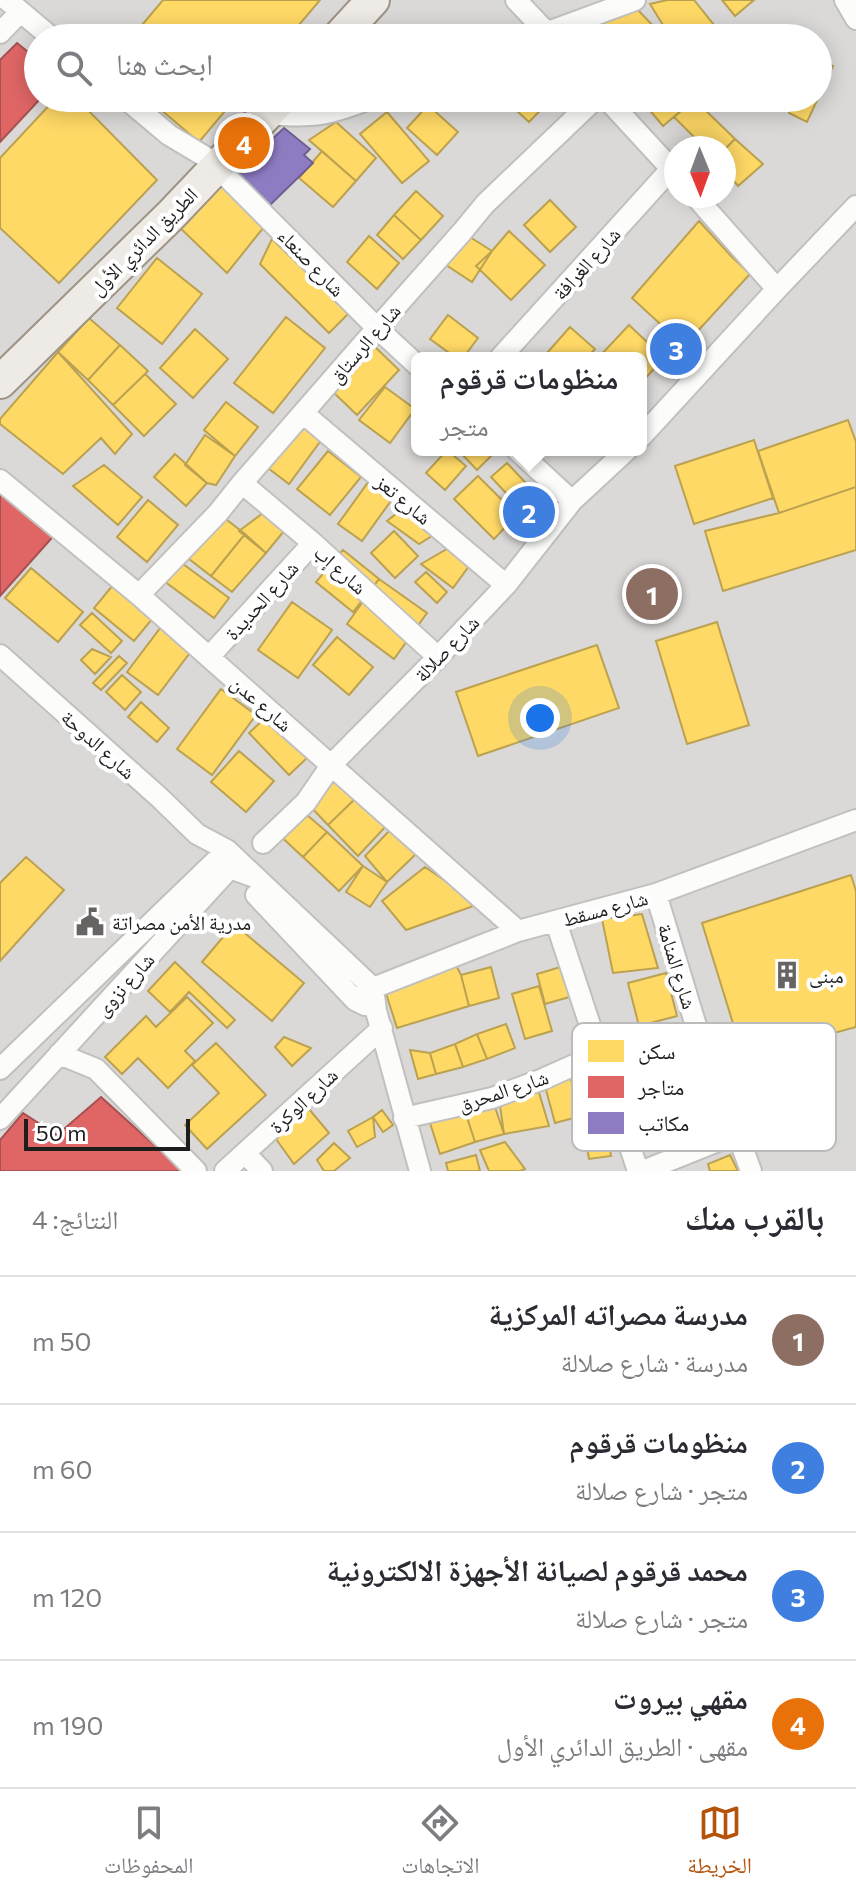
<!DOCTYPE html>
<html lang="ar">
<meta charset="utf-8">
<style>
body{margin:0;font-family:Commissioner,"Noto Naskh Arabic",sans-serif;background:#f2f2f3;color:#2b2b33;direction:rtl}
.compass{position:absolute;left:664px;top:136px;width:72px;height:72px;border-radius:50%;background:#fff;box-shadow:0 4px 20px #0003;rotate:179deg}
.scale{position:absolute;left:24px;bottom:20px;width:166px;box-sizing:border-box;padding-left:8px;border:4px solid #1d1d1d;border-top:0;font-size:22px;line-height:28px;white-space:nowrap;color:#1d1d1d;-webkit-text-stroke:6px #fff;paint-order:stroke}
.you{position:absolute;left:540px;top:718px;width:28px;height:28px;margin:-20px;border:6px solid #fff;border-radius:50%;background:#1a73e8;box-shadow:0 0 0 12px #1a73e833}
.badge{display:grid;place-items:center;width:52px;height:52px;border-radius:50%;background:#b45309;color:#fff;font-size:26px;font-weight:700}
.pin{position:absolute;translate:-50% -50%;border:4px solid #fff;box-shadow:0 2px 8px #0006}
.popup{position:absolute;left:411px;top:352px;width:236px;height:104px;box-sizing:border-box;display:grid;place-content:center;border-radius:12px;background:#fff;filter:drop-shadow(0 2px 6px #0005);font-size:26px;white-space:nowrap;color:#7c7c81}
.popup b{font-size:30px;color:#2b2b33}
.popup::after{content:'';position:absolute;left:50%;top:100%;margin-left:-16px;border:16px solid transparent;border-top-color:#fff}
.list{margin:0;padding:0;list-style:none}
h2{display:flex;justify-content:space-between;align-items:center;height:104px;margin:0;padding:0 32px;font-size:34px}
h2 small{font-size:26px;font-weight:400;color:#7c7c81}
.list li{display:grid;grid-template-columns:52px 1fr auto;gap:24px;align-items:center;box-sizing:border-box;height:128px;padding:0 32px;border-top:2px solid #e1e1e2}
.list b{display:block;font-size:30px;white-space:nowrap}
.list p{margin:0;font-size:26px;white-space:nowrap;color:#7c7c81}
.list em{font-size:26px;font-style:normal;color:#7c7c81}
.icon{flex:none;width:44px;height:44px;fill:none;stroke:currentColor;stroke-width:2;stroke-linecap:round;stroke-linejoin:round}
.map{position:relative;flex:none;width:856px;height:1171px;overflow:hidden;direction:ltr}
.search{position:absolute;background:#fff;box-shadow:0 4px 20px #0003;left:24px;right:24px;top:24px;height:88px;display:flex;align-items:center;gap:20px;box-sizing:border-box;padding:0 28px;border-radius:44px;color:#7c7c81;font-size:30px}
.sheet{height:616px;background:#fff}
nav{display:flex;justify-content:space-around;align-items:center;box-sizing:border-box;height:112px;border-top:2px solid #e1e1e2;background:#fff;font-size:22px;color:#7c7c81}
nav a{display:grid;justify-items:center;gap:4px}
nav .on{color:#b45309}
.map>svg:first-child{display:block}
</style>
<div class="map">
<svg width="856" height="1171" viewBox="0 0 856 1171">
<rect width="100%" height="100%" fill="#ebe9e6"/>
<!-- residential -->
<path fill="#dad9d7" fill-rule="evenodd" d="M0,0H856V1171H0ZM38,38H818V98H38ZM676,148H724V196H676ZM417,358H641V450H417Z"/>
<!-- homes -->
<path fill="#ffd966" stroke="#bba150" stroke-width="2" d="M163,0H320L288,38H131Z
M667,0H694L718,30L704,38H671L650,4Z
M722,0H754L735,16Z
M635,7L661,34L655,38H597L591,27Z
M818,59L833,66L807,122L789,113L796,98H818Z
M56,98H76L157,180L59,283L0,228V158Z
M147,98H236L199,142Z
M503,98H552L529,122Z
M645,98H684L689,104L663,126L642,101Z
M693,98L735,139L724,150V148H705L674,117L689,104Z
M428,105L458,132L437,155L407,128Z
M387,112L429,161L402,183L360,134Z
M336,122L376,158L356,181L309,140Z
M735,139L763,164L738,186L724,169V150Z
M322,151L356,181L333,207L299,178Z
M215,179L264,227L227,273L176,224Z
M416,191L443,216L421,240L394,215Z
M550,200L576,227L550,252L524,225Z
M394,215L421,240L403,259L377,235Z
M699,221L731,256L750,274L684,346L632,298Z
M509,231L545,265L511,300L476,266L492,251Z
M462,232L492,251L472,282L443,263Z
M369,236L399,263L377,289L347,262Z
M272,239L349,313L329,333L260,264Z
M157,258L202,294L162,344L117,308Z
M448,315L478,338L463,358H456L430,339Z
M286,317L325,348L273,413L234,383Z
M89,318L120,345L88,380L58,352Z
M629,325L664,358L641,383V358H598Z
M570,327L595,349L587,358H553L547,353Z
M195,329L228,359L193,398L160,368Z
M120,345L148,371L113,405L88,380Z
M373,345L399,370L357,415L330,389Z
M58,352L132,434L115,454L101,438L63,474L0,424V419Z
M145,374L176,404L144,436L113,405Z
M385,387L415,409L390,443L359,420Z
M226,402L258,427L235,456L204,430Z
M848,420L856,442V487L779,513L758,451Z
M301,423L322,439L289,484L268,468Z
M205,435L235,456L216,485L207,483L185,465Z
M754,440L773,498L694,524L675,466Z
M447,450L466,466L445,490L426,473Z
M458,450H489L493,454L477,470Z
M328,451L361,477L330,515L297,489Z
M175,454L207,483L186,506L154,477Z
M507,463L538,496L522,510L491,477Z
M104,465L142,497L118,525L73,486Z
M478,476L517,515L494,539L454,499Z
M369,481L393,498L362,541L338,524Z
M856,487V550L723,591L705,531L779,513Z
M148,500L178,525L147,562L117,537Z
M401,510L435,534L419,544L387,521Z
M218,513L245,534L211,576L184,555Z
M263,513L284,531L266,553L239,531Z
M394,531L418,556L395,578L371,553Z
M245,534L266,553L232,592L211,576Z
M447,549L469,566L453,588L421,564Z
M343,550L379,579L353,612L316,582Z
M179,561L229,598L214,618L164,581Z
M31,568L83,612L58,642L5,598Z
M426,572L447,592L437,603L415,582Z
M379,579L427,613L394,659L347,624Z
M113,585L153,618L134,641L94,608Z
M292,602L332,630L298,678L258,650Z
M92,613L122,641L111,653L80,625Z
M717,622L749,725L687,744L656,641Z
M161,627L192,650L158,695L127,672Z
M337,637L373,667L349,695L313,665Z
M597,645L619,708L478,756L456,692Z
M92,649L111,657L95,674L81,660Z
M119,656L127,663L101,690L93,683Z
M122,675L141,692L125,710L106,692Z
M221,689L256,715L212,775L177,749Z
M141,702L169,728L157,742L128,717Z
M268,715L308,757L289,775L249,733Z
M239,751L274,781L246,812L211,782Z
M329,780L358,796L328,825L306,802Z
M358,796L388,824L358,856L328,825Z
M307,815L327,832L303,857L275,831Z
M392,828L417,853L387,882L365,856Z
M327,832L363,866L339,891L303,857Z
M26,857L64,890L0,961V883Z
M363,866L387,882L370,907L346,892Z
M425,867L479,904L406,930L382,901Z
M851,875L856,891V1027L776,1049L794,1106L761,1114L702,923Z
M642,914L658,968L613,973L602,919Z
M234,924L304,983L272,1021L202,962Z
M175,962L235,1020L227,1028L189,992L170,1012L148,991Z
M456,965L461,975L469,1006L397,1028L384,987Z
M564,966L573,996L545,1004L537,974Z
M491,967L499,998L469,1006L461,975Z
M666,973L677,1016L639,1026L628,983Z
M539,986L552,1031L525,1039L512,994Z
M187,997L213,1023L185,1051L195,1061L168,1088L138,1058L122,1074L105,1057L146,1016L156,1027Z
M690,1021L710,1072L675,1086L655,1035Z
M506,1024L515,1048L487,1059L477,1034Z
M477,1034L487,1059L463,1067L455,1044Z
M284,1037L311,1048L292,1066L275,1047Z
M216,1043L266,1095L207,1149L185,1125L219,1093L192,1065Z
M455,1044L463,1067L436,1074L430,1053Z
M410,1050L430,1053L436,1074L418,1079Z
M595,1061L604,1101L576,1108L570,1072Z
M661,1067L670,1099L633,1109L624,1077Z
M570,1072L581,1116L555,1123L543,1079Z
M715,1080L726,1114L692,1125L685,1104L702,1099L698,1086Z
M537,1086L549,1126L504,1134L499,1098Z
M492,1098L504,1134L475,1142L464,1108Z
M679,1102L690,1137L642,1152L631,1117Z
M464,1108L475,1142L440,1154L429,1120Z
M309,1109L329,1133L294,1164L276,1139Z
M382,1110L393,1125L383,1132L373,1117Z
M373,1117L375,1137L357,1147L348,1131Z
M608,1137L611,1156L589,1159L586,1141Z
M505,1142L525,1169L520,1171H489L480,1150Z
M334,1143L350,1158L334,1171H324L317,1160Z
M476,1155L480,1171H448L446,1163Z
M730,1155L738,1171H710L708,1164Z"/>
<!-- shops -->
<path fill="#e06666" stroke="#a65050" stroke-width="2" d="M17,43L38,60V98H41L0,142V60Z
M0,480L58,531L0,596Z
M101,1097L183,1171H0V1140L23,1113L57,1135Z"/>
<!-- offices -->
<path fill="#8e7cc3" stroke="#6c6091" stroke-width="2" d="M284,128L310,149L304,155L313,163L267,208L241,187L239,170Z"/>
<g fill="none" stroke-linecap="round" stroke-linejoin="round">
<defs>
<path id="minor" d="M7,0L52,38
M516,0L552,38
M845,0L856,19
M0,33L20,12
M532,38L635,0
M125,98L169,135L209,159L377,328L417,365
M606,98L676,174
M268,114C314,118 329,115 372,98
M695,196L777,289
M500,358L671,169
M303,413L506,585
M641,437L777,289L856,206
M517,450L572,501
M0,480L139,595L518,931
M242,483L313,543L438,657
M139,595L218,513L242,483L377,328L462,232L485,204L596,98
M0,655L160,798L197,834L227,850L373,988L376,1011L420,1171
M209,657L313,543
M263,843L306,802L332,764L438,657L506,585L572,501L627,450
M656,894L710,1072L722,1092L751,1171
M256,895L355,1000L365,1005
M556,922L638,1171
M355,1000L373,988L518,931L656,894L856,820
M59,1054L96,1069L196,1171
M0,1069L227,850
M404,1118L492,1098L543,1079L599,1054
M0,1119L230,868L252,876
M245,1153L262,1171
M225,1171L382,1028
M643,1171L738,1133"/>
<path id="primary" d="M338,38L373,0
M0,382L171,215L282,98"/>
</defs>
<!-- minor casing -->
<use href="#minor" stroke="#c1c0be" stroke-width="24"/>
<!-- primary casing -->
<use href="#primary" stroke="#9e9485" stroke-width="36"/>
<!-- minor -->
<use href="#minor" stroke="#fcfcfb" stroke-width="20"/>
<!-- primary -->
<use href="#primary" stroke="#eeeae5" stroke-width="32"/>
</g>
<!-- icons -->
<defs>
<symbol id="civic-bare" viewBox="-9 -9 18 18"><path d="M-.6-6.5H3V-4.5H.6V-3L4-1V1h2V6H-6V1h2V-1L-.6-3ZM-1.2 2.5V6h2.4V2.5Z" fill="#656463" stroke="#fff" stroke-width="2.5" paint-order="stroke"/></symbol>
<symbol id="building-bare" viewBox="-9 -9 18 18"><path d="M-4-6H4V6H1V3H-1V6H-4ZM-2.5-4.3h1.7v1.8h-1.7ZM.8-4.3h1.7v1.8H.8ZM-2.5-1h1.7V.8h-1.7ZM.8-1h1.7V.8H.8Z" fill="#656463" stroke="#fff" stroke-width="2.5" paint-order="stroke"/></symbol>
</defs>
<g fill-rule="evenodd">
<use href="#civic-bare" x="70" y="902" width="40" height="40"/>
<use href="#building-bare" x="767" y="955" width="40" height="40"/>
</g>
<g text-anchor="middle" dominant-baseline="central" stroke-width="8" stroke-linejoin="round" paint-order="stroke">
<!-- street labels -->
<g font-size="20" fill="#1d1d1d" stroke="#fff">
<text transform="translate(143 241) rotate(-45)">الطريق الدائري الأول</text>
<text transform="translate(312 262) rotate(46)">شارع صنعاء</text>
<text transform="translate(586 263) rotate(-48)">شارع الغرافة</text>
<text transform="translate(364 343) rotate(-49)">شارع الرستاق</text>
<text transform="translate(404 499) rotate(40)">شارع تعز</text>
<text transform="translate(341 569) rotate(42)">شارع إب</text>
<text transform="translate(261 600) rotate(-48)">شارع الحديدة</text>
<text transform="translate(446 648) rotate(-46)">شارع صلالة</text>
<text transform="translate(262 703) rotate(41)">شارع عدن</text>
<text transform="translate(99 744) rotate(42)">شارع الدوحة</text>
<text transform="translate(605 908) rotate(-15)">شارع مسقط</text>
<text transform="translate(678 966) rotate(73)">شارع المنامة</text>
<text transform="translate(124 984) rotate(-48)">شارع نزوى</text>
<text transform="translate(503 1090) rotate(-18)">شارع المحرق</text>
<text transform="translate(303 1100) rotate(-43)">شارع الوكرة</text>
</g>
<!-- poi labels -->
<g font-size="20" fill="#1d1d1d" stroke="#fff" text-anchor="start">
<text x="112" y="922">مدرية الأمن مصراتة</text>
<text x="809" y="975">مبنى</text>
</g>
</g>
<!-- legend -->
<rect x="572" y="1023" width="264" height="128" rx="12" fill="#fff" stroke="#bbb" stroke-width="2"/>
<rect x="588" y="1040" width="36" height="22" fill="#ffd966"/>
<rect x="588" y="1076" width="36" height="22" fill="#e06666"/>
<rect x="588" y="1112" width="36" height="22" fill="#8e7cc3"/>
<g font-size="22" fill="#1d1d1d">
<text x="638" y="1059">سكن</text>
<text x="638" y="1095">متاجر</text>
<text x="638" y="1131">مكاتب</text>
</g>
</svg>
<svg class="compass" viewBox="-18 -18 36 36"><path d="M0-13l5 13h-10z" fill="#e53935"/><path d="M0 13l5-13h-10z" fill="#7c7c81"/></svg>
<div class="scale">50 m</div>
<div class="you"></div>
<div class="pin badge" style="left:652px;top:594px;background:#8d6e63">1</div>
<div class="pin badge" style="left:529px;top:512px;background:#3f7fe0">2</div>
<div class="popup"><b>منظومات قرقوم</b>متجر</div>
<div class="pin badge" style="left:676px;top:349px;background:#3f7fe0">3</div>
<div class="pin badge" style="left:244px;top:143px;background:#e8710a">4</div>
<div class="search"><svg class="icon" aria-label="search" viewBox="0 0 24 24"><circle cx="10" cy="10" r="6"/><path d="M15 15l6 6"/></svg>ابحث هنا</div>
</div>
<section class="sheet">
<h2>بالقرب منك<small>النتائج: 4</small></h2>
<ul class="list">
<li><span class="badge" style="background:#8d6e63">1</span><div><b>مدرسة مصراته المركزية</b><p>مدرسة · شارع صلالة</p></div><em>50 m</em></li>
<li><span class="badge" style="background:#3f7fe0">2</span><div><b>منظومات قرقوم</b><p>متجر · شارع صلالة</p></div><em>60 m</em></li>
<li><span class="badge" style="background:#3f7fe0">3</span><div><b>محمد قرقوم لصيانة الأجهزة الالكترونية</b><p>متجر · شارع صلالة</p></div><em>120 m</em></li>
<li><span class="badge" style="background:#e8710a">4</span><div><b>مقهي بيروت</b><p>مقهى · الطريق الدائري الأول</p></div><em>190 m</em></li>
</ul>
</section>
<nav>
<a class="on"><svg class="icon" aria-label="map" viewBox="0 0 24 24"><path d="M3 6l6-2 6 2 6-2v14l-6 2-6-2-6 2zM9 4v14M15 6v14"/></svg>الخريطة</a>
<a><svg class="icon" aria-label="directions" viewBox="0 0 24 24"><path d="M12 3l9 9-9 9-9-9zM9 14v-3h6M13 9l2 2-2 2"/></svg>الاتجاهات</a>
<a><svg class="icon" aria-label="saved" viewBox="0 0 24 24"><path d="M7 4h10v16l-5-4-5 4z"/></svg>المحفوظات</a>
</nav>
